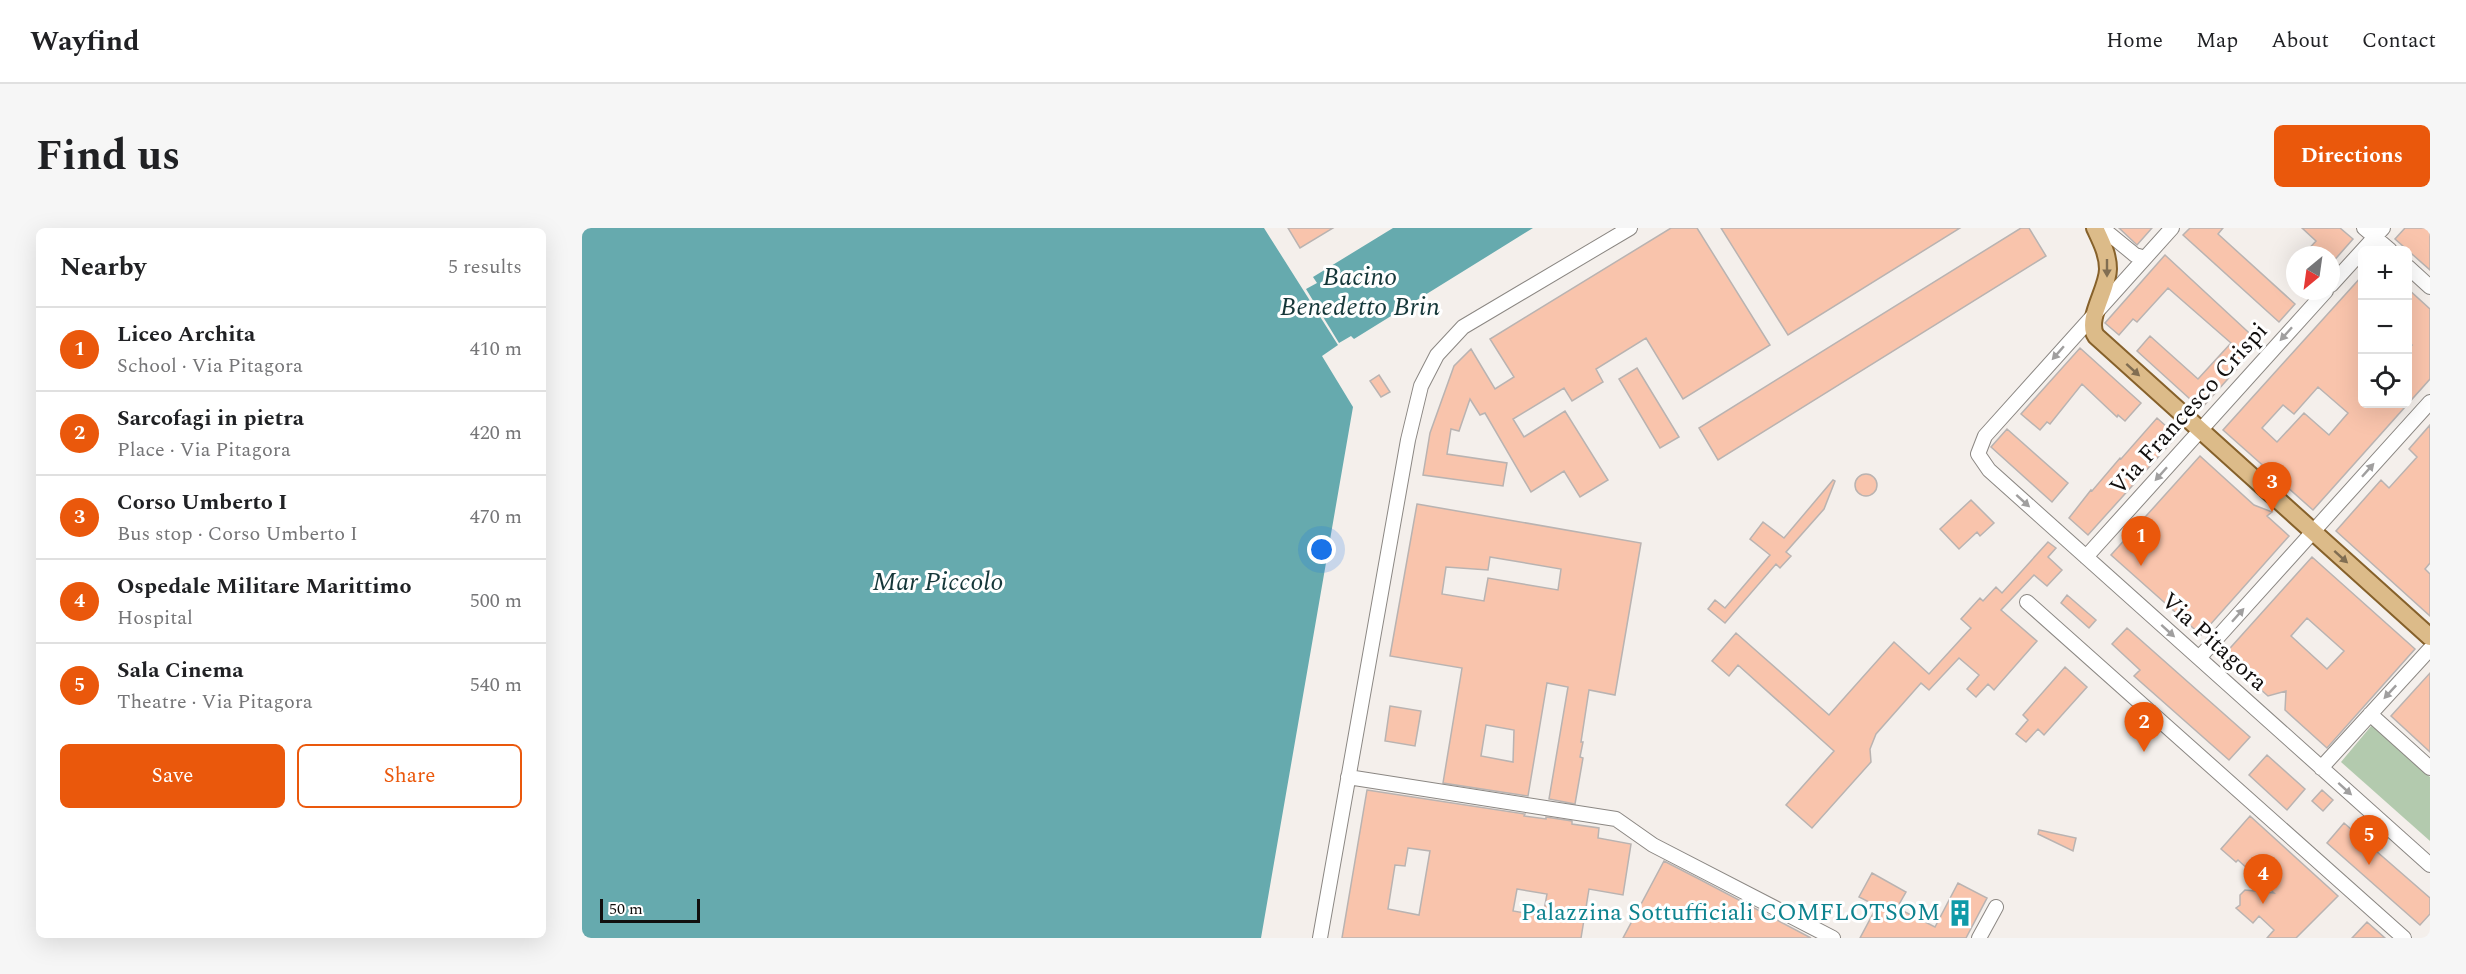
<!DOCTYPE html>
<meta charset="utf-8">
<style>
body{margin:0;font-family:Spectral,serif;background:#f6f6f6;color:#202124}
.controls{position:absolute;right:18px;top:18px;display:grid;overflow:hidden;border-radius:9px;box-shadow:0 6px 24px #0002}
.controls button{width:54px;height:54px;display:grid;place-items:center;padding:0;border:0;border-bottom:2px solid #e0e0e0;background:#fff;color:#202124;font:30px sans-serif}
.compass{position:absolute;left:1704px;top:18px;width:54px;height:54px;border-radius:50%;background:#fff;box-shadow:0 6px 24px #0002;rotate:209deg}
.scale{position:absolute;left:18px;bottom:15px;width:100px;box-sizing:border-box;padding-left:6px;border:3px solid #110f0e;border-top:0;font-size:16px;line-height:21px;white-space:nowrap;color:#110f0e;-webkit-text-stroke:4px #fff;paint-order:stroke}
.you{position:absolute;left:740px;top:322px;width:21px;height:21px;margin:-15px;border:4px solid #fff;border-radius:50%;background:#1a73e8;box-shadow:0 0 0 9px #1a73e833}
.badge{display:grid;place-items:center;width:39px;height:39px;border-radius:50%;background:#ea580c;color:#fff;font-size:20px;font-weight:700}
.pin{position:absolute;translate:-50% -50px;filter:drop-shadow(0 2px 3px #0008)}
.pin::after{content:'';position:absolute;top:32px;width:21px;height:18px;background:inherit;clip-path:polygon(0 0,100% 0,50% 100%)}
.list{margin:0;padding:0;list-style:none}
h2{display:flex;justify-content:space-between;align-items:center;height:78px;margin:0;padding:0 24px;font-size:26px}
h2 small{font-size:20px;font-weight:400;color:#757577}
.list li{display:grid;grid-template-columns:39px 1fr auto;gap:18px;align-items:center;box-sizing:border-box;height:84px;padding:0 24px;border-top:2px solid #e0e0e0}
.list b{display:block;font-size:22px;white-space:nowrap}
.list p{margin:0;font-size:20px;white-space:nowrap;color:#757577}
.list em{font-size:20px;font-style:normal;color:#757577}
.actions{display:flex;gap:12px;padding:18px 24px}
.actions a{flex:1;padding:14px 0;border:2px solid #ea580c;border-radius:9px;text-align:center;font-size:21px;color:#ea580c}
.actions .main{background:#ea580c;color:#fff}
.icon{flex:none;width:33px;height:33px;fill:none;stroke:currentColor;stroke-width:2;stroke-linecap:round;stroke-linejoin:round}
.map{position:relative;flex:none;width:1848px;height:710px;overflow:hidden;border-radius:9px}
header{display:flex;align-items:center;gap:36px;box-sizing:border-box;height:84px;padding:0 30px;background:#fff;border-bottom:2px solid #e0e0e0}
header strong{font-size:28px}
nav{display:flex;gap:33px;margin-inline-start:auto;font-size:21px}
.intro{display:flex;align-items:center;justify-content:space-between;box-sizing:border-box;height:144px;padding:0 36px}
h1{margin:0;font-size:42px}
.button{padding:15px 27px;border-radius:9px;background:#ea580c;color:#fff;font-size:21px;font-weight:700}
main{display:flex;gap:36px;padding:0 36px}
aside{flex:1;background:#fff;border-radius:9px;box-shadow:0 6px 24px #0002}
.map>svg:first-child{display:block}
</style>
<header>
<strong>Wayfind</strong>
<nav><a>Home</a><a>Map</a><a>About</a><a>Contact</a></nav>
</header>
<div class="intro"><h1>Find us</h1><a class="button">Directions</a></div>
<main>
<aside>
<h2>Nearby<small>5 results</small></h2>
<ul class="list">
<li><span class="badge">1</span><div><b>Liceo Archita</b><p>School · Via Pitagora</p></div><em>410 m</em></li>
<li><span class="badge">2</span><div><b>Sarcofagi in pietra</b><p>Place · Via Pitagora</p></div><em>420 m</em></li>
<li><span class="badge">3</span><div><b>Corso Umberto I</b><p>Bus stop · Corso Umberto I</p></div><em>470 m</em></li>
<li><span class="badge">4</span><div><b>Ospedale Militare Marittimo</b><p>Hospital</p></div><em>500 m</em></li>
<li><span class="badge">5</span><div><b>Sala Cinema</b><p>Theatre · Via Pitagora</p></div><em>540 m</em></li>
</ul>
<div class="actions"><a class="main">Save</a><a>Share</a></div>
</aside>
<div class="map">
<svg width="1848" height="710" viewBox="0 0 1848 710">
<rect width="100%" height="100%" fill="#f4efeb"/>
<!-- green -->
<path fill="#b3caae" d="M1790,497L1848,549V613L1759,534Z"/>
<!-- water -->
<path fill="#66aaae" d="M0,0H682L756,117L740,128L771,179L679,710H0Z
M811,0H951L772,111L769,108L757,115L724,61L735,55L731,49Z"/>
<!-- building -->
<path fill="#f9c4ac" stroke="#b9b3b1" stroke-width="1.5" fill-rule="evenodd" d="M706,0H751L718,20Z
M1089,0H1115L1188,117L1101,171L1064,110L1014,141L1021,154L990,173L982,160L931,191L942,209L983,183L1026,252L998,269L982,243L949,264L903,185L898,187L888,171L877,203L869,201L865,226L925,235L921,258L841,247L848,205L872,138L889,121L913,161L932,149L908,111Z
M1139,0H1378L1206,107Z
M1439,0H1447L1464,28L1136,232L1117,200Z
M1537,0H1570L1555,17Z
M1608,0H1641L1636,6L1713,76L1697,94L1601,7Z
M1720,0H1758L1771,11L1749,36V27H1721L1734,13Z
M1823,0H1848V42L1813,11Z
M1583,27L1678,115L1619,181L1555,123L1568,108L1616,151L1649,115L1586,60L1555,94L1551,91L1537,107L1523,95Z
M1780,48V176H1826V122L1830,117L1826,113V61L1848,81V151L1731,282L1641,202ZM1736,159L1766,185L1747,207L1722,185L1695,214L1680,200L1701,177L1712,186Z
M1498,120L1559,175L1543,193L1536,187L1535,189L1500,156L1468,196L1465,194L1458,202L1439,186Z
M1055,140L1097,209L1078,220L1037,151Z
M797,147L808,164L799,169L788,153Z
M1575,190L1595,208L1506,307L1487,290L1509,262L1510,263L1538,230L1539,231Z
M1848,197V335L1843,341L1848,346V388L1754,303L1799,252L1807,260L1835,229L1827,221Z
M1425,201L1486,255L1470,274L1409,219Z
M1618,228L1672,277L1690,284L1685,288L1707,308L1619,407L1529,327Z
M1273 257a11 11 0 1 1 22 0a11 11 0 1 1-22 0Z
M1251,252L1253,253L1242,281L1204,324L1209,328L1198,340L1194,336L1143,395L1126,381L1133,372L1143,380L1188,327L1168,311L1181,294L1202,310Z
M1389,272L1412,295L1398,308L1395,304L1377,321L1358,301Z
M835,276L1059,315L1033,467L1007,462L999,514H1001L998,529L1001,530L993,576L967,571L986,459L965,455L946,568L861,555L880,440L808,428ZM908,329L979,341L976,362L906,350L902,373L860,366L864,339L906,342ZM904,497L932,502L931,534L899,528Z
M1466,314L1474,320L1466,329L1480,342L1465,358L1452,347L1419,382L1455,413L1412,462L1406,456L1394,469L1385,461L1397,447L1377,430L1347,462L1339,455L1294,506L1288,521L1289,534L1230,600L1204,577L1252,523L1156,437L1147,448L1130,433L1154,405L1247,487L1312,414L1347,446L1389,400L1379,391L1398,370L1401,373L1414,359L1420,365Z
M1730,329L1833,421L1745,520L1703,482L1704,463L1686,468L1641,428ZM1725,390L1762,423L1745,441L1709,408Z
M1485,367L1514,392L1507,400L1479,375Z
M1545,400L1668,509L1647,532L1552,448L1558,442L1530,416Z
M1483,439L1505,459L1462,507L1456,501L1444,514L1434,506L1446,492L1441,487Z
M1848,445V524L1809,488Z
M808,478L839,483L833,518L803,513Z
M1685,527L1723,561L1705,582L1667,547Z
M785,562L943,586L942,588L964,591V589L990,593V596L1017,600L1016,610L1049,616L1041,667L1007,661L999,710H760ZM826,620L848,623L837,687L806,681L813,637L823,638ZM935,661L965,666L961,688L931,683Z
M1740,562L1751,572L1741,583L1730,573Z
M1668,588L1756,668L1714,710H1685L1692,702L1677,688L1671,695L1654,680L1658,677V667L1663,662L1692,665L1656,632L1654,634L1639,621Z
M1762,595L1848,670V686L1838,697L1745,615Z
M1457,602L1494,610L1491,623L1456,606Z
M1082,633L1117,651L1229,710H1041Z
M1290,645L1324,664L1315,680L1353,699L1376,655L1405,670L1384,710H1278L1295,678L1277,669Z
M1785,694L1803,710H1770Z"/>
<g fill="none" stroke-linecap="round" stroke-linejoin="round">
<defs>
<path id="minor" d="M1520,0L1553,27L1563,30
M1590,0L1403,208L1396,226L1407,242L1848,637
M1782,0L1808,22
M1826,39L1848,59
M1749,57L1801,0
M1504,329L1744,63
M1445,374L1822,710
M1617,430L1848,174
M1788,486L1848,540
M1739,540L1848,421
M766,549L1034,591L1071,617L1251,710
M738,710L826,212L839,158L855,127L881,99L1048,0
M1397,710L1414,679"/>
<path id="major" d="M1513,0C1519,13 1526,26 1526,41C1526,61 1503,92 1514,108L1848,409"/>
</defs>
<!-- minor casing -->
<use href="#minor" stroke="#8b8783" stroke-width="16"/>
<!-- major casing -->
<use href="#major" stroke="#86612b" stroke-width="20"/>
<!-- minor -->
<use href="#minor" stroke="#fff" stroke-width="14"/>
<!-- major -->
<use href="#major" stroke="#dcbb89" stroke-width="16"/>
</g>
<!-- one-way arrows -->
<defs><path id="oneway-solid" d="M-6-.8H1V-3.2L6.5 0L1 3.2V.8H-6Z" transform="scale(1.5)"/></defs>
<g fill="#816e52">
<use href="#oneway-solid" transform="translate(1525 40) rotate(90)"/>
<use href="#oneway-solid" transform="translate(1551 142) rotate(42)"/>
<use href="#oneway-solid" transform="translate(1759 329) rotate(42)"/>
</g>
<g fill="#a09f9f">
<use href="#oneway-solid" transform="translate(1704 106) rotate(132)"/>
<use href="#oneway-solid" transform="translate(1476 125) rotate(131)"/>
<use href="#oneway-solid" transform="translate(1786 242) rotate(-48)"/>
<use href="#oneway-solid" transform="translate(1579 246) rotate(132)"/>
<use href="#oneway-solid" transform="translate(1441 273) rotate(42)"/>
<use href="#oneway-solid" transform="translate(1656 387) rotate(-48)"/>
<use href="#oneway-solid" transform="translate(1586 403) rotate(42)"/>
<use href="#oneway-solid" transform="translate(1808 464) rotate(133)"/>
<use href="#oneway-solid" transform="translate(1763 561) rotate(42)"/>
</g>
<!-- icons -->
<defs>
<symbol id="building-bare" viewBox="-9 -9 18 18"><path d="M-4-6H4V6H1V3H-1V6H-4ZM-2.5-4.3h1.7v1.8h-1.7ZM.8-4.3h1.7v1.8H.8ZM-2.5-1h1.7V.8h-1.7ZM.8-1h1.7V.8H.8Z" fill="#0f9aa8" stroke="#fff" stroke-width="2.5" paint-order="stroke"/></symbol>
</defs>
<g fill-rule="evenodd">
<use href="#building-bare" x="1359" y="666" width="38" height="38"/>
</g>
<g text-anchor="middle" dominant-baseline="central" stroke-width="6" stroke-linejoin="round" paint-order="stroke">
<!-- street labels -->
<g font-size="24" fill="#110f0e" stroke="#fff">
<text transform="translate(1607 181) rotate(-48)">Via Francesco Crispi</text>
<text transform="translate(1632 414) rotate(42)">Via Pitagora</text>
</g>
<!-- culture labels -->
<g font-size="24" fill="#0d838f" stroke="#fff" text-anchor="end">
<text x="1358" y="685">Palazzina Sottufficiali COMFLOTSOM</text>
</g>
<!-- water labels -->
<g font-size="26" font-style="italic" fill="#153739" stroke="#fff">
<text x="778" y="49">Bacino<tspan x="778" dy="30">Benedetto Brin</tspan></text>
<text x="356" y="354">Mar Piccolo</text>
</g>
</g>
</svg>
<div class="controls">
<button>+</button>
<button>−</button>
<button><svg class="icon" aria-label="locate" viewBox="0 0 24 24"><circle cx="12" cy="12" r="6"/><path d="M12 2v4M12 18v4M2 12h4M18 12h4"/></svg></button>
</div>
<svg class="compass" viewBox="-18 -18 36 36"><path d="M0-13l5 13h-10z" fill="#e53935"/><path d="M0 13l5-13h-10z" fill="#757577"/></svg>
<div class="scale">50 m</div>
<div class="you"></div>
<div class="pin badge" style="left:1559px;top:338px">1</div>
<div class="pin badge" style="left:1562px;top:524px">2</div>
<div class="pin badge" style="left:1690px;top:284px">3</div>
<div class="pin badge" style="left:1681px;top:676px">4</div>
<div class="pin badge" style="left:1787px;top:637px">5</div>
</div>
</main>
